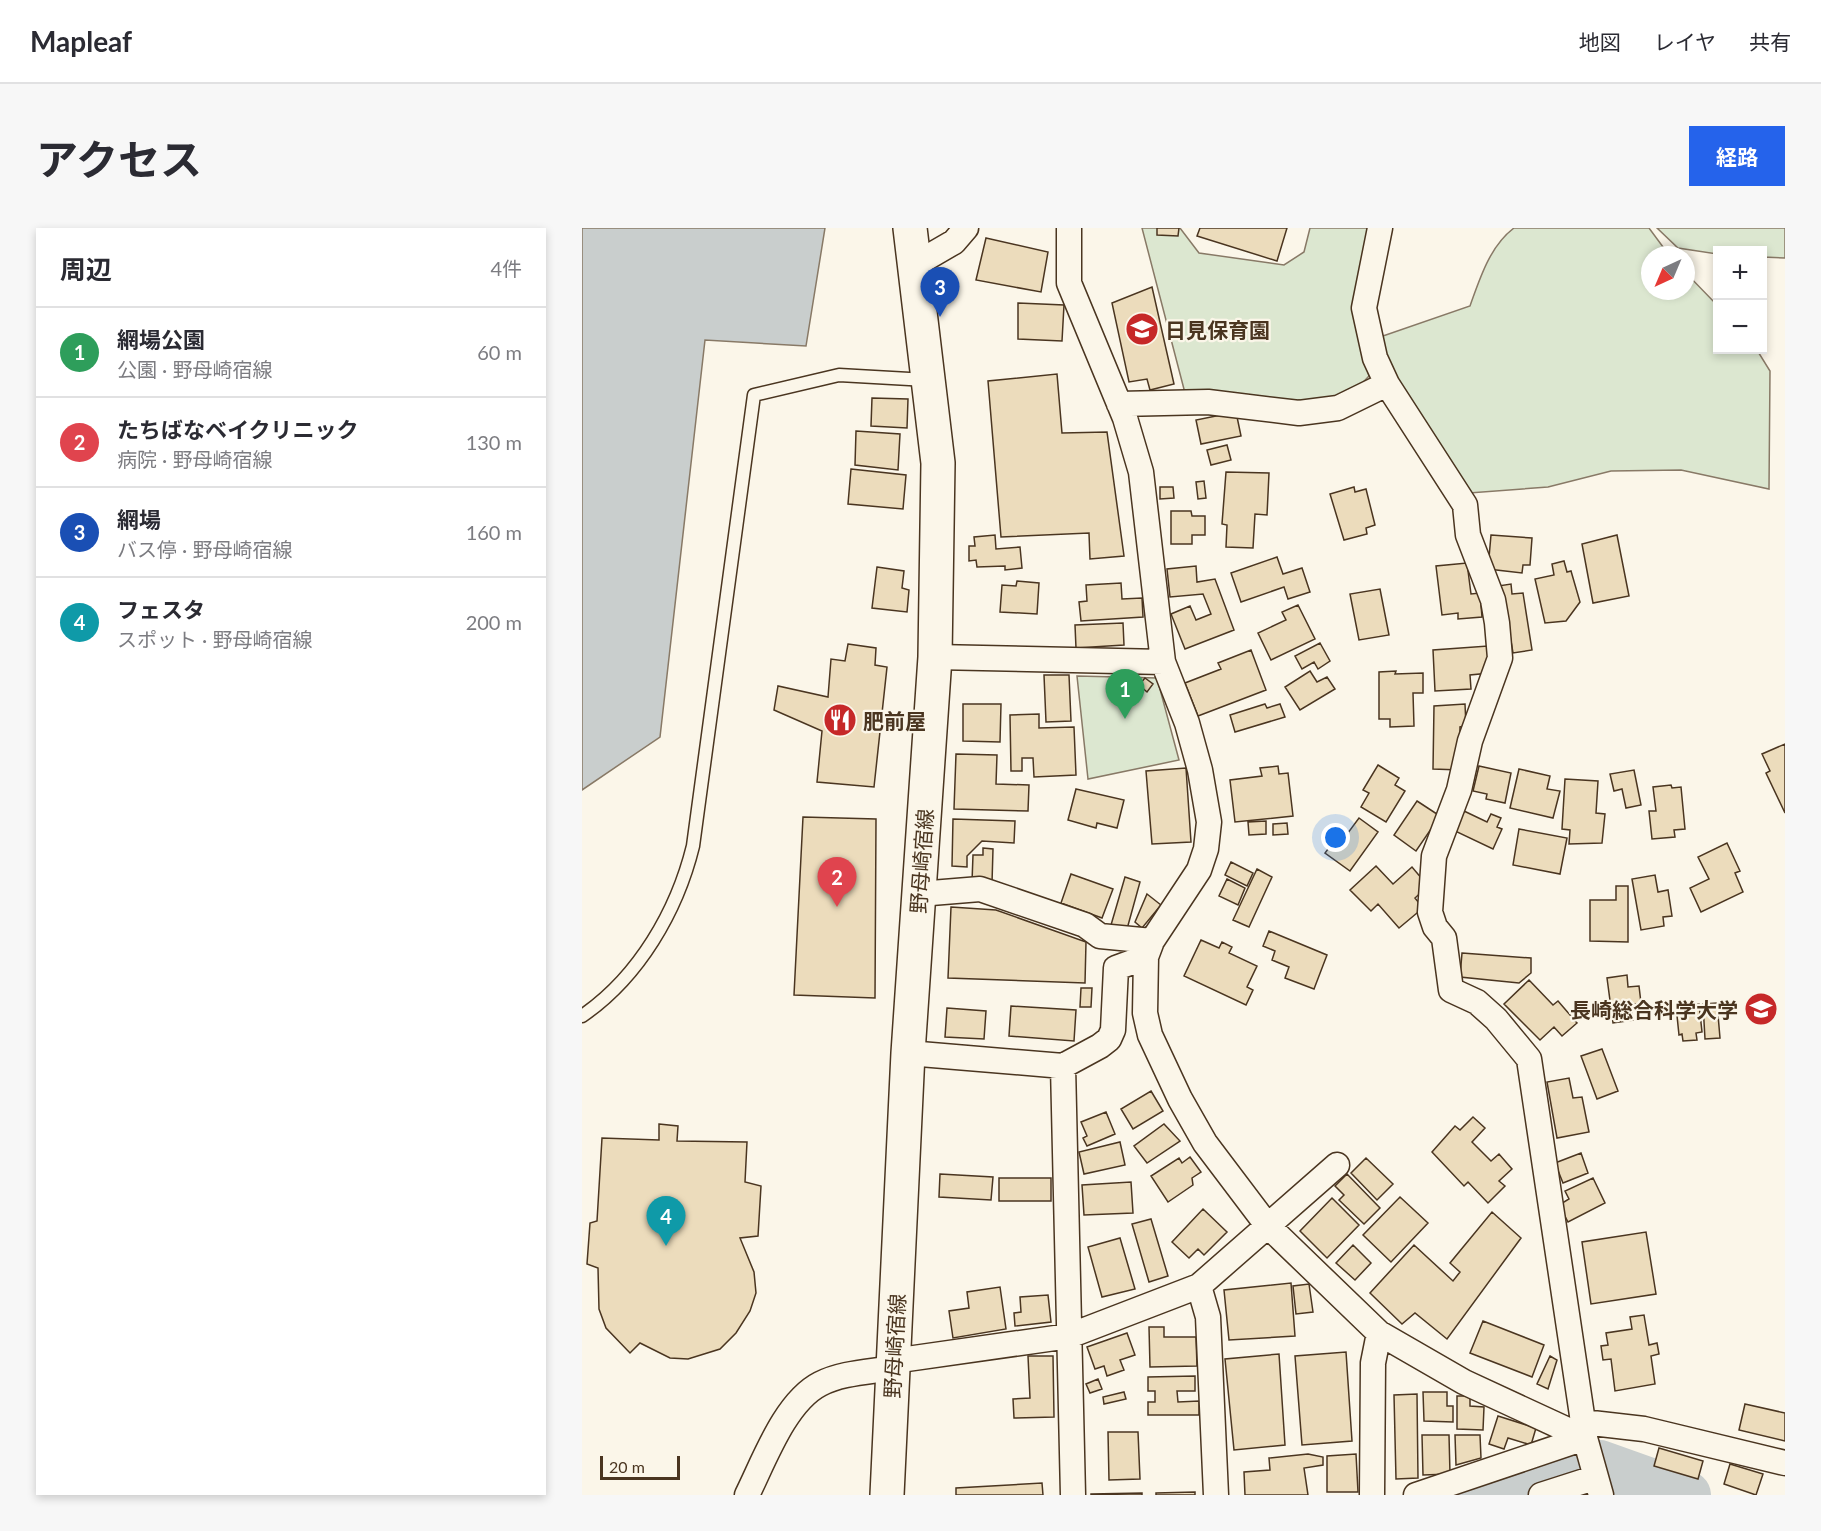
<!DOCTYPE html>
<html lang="ja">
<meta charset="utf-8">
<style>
body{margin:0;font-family:Lato,"Noto Sans JP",sans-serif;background:#f7f7f7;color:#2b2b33}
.controls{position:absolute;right:18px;top:18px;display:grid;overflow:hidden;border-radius:0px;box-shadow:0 3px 9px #0003}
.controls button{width:54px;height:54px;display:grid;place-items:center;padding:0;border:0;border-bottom:2px solid #e1e1e2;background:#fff;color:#2b2b33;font:30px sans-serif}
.compass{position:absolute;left:1059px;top:18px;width:54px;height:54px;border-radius:50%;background:#fff;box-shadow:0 3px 9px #0003;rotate:224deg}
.scale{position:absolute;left:18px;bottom:15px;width:80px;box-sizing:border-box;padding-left:6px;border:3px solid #4a3520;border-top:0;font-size:16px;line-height:21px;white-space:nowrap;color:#4a3520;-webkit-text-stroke:4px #fbf6e9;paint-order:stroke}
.you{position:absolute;left:754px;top:610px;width:21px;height:21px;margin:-15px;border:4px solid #fff;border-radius:50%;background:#1a73e8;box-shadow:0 0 0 9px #1a73e833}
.badge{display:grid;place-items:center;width:39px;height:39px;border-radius:50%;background:#2563eb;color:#fff;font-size:20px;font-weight:700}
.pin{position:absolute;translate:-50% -50px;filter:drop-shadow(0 2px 3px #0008)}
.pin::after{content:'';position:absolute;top:32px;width:21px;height:18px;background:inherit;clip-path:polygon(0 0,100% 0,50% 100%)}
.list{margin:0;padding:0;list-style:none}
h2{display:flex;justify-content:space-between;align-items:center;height:78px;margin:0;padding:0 24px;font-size:26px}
h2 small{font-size:20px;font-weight:400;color:#7c7c81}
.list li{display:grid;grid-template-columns:39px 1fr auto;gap:18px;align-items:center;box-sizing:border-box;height:90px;padding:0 24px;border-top:2px solid #e1e1e2}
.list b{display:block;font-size:22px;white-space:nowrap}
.list p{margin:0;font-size:20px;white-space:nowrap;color:#7c7c81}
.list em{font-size:20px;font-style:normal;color:#7c7c81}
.map{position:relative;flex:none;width:1203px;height:1267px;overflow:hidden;border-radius:0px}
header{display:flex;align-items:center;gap:36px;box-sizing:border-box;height:84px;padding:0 30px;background:#fff;border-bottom:2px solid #e1e1e2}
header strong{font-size:28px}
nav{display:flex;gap:33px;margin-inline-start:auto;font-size:21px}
.intro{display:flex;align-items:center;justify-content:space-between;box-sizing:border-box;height:144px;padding:0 36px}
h1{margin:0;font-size:42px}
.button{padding:15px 27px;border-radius:0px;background:#2563eb;color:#fff;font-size:21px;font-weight:700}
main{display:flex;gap:36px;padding:0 36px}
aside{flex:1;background:#fff;border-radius:0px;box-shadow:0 3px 9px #0003}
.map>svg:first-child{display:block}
</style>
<header>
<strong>Mapleaf</strong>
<nav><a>地図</a><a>レイヤ</a><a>共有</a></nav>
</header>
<div class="intro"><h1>アクセス</h1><a class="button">経路</a></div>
<main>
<aside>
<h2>周辺<small>4件</small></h2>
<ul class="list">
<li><span class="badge" style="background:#2e9e5b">1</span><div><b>網場公園</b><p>公園 · 野母崎宿線</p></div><em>60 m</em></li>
<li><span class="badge" style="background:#e0444e">2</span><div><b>たちばなベイクリニック</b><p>病院 · 野母崎宿線</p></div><em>130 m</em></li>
<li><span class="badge" style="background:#1a4fb4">3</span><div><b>網場</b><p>バス停 · 野母崎宿線</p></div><em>160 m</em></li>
<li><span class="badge" style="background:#0f9aa8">4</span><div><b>フェスタ</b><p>スポット · 野母崎宿線</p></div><em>200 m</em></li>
</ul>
</aside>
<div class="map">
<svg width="1203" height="1267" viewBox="0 0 1203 1267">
<rect width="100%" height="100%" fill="#fbf6e9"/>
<!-- green -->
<path fill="#dce7d0" stroke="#887966" stroke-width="1.5" d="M560,0H598L617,25L702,37L722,24L728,0H787L772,80L787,148L768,168L711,177L603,165Z
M932,0H1067L1087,27H1068V63H1104V45L1135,77L1136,122H1175L1188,143L1187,261L1099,242L1029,243L966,259L887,265L812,154L798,109L888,78C898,50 908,18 932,0Z
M1075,0H1203V30L1181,29L1180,22H1136L1135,26L1096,20Z
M495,448L575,450L597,532L506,551Z"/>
<!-- water -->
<path fill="#c9cecd" stroke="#887966" stroke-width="1.5" d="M0,0H243L224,118L123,112L78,509L0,562Z"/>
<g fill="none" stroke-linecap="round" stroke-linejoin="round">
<!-- river -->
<path stroke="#c9cecd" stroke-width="48" d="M894,1267L977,1240L1018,1236L1105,1267"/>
</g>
<!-- building -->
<path fill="#ecdcbc" stroke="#4a3520" stroke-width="1.5" d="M575,0H597L596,8L575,7Z
M618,0H705L695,33L615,8Z
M404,10L466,24L459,64L394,52Z
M570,59L592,156L568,162L565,151L547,154L530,75Z
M436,75L482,77L480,113L436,111Z
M475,146L480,205L525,204L542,328L508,331L507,305L419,309L406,153Z
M290,170L326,171L325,200L289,198Z
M654,184L659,208L619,216L614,192Z
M274,203L318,206L316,242L273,237Z
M645,217L649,232L629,237L625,222Z
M269,241L324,247L321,281L266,276Z
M644,244L687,245L685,287L673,286L671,320L644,319L645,297L640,296Z
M622,253L624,270L616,271L614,254Z
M578,259H591L592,270L578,271Z
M772,259L773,264L784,261L793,297L784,300L785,306L762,312L748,266Z
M589,283H609L610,288H623V307H610V316H589Z
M413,307L414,321L438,319L440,340L423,342V338L395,339L394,332L387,333V318H393L392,309Z
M909,307L950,310L948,337H941L940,345L906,341Z
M1035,307L1047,368L1011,375L1000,316Z
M695,329L701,346L720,340L728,364L706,371L702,359L659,374L649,345Z
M982,333L985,344L989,343L998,374L984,393L963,395L953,351L972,347L970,336Z
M885,335L889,366L898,365L900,389L876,391V385L860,387L854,338Z
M614,338L615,354L633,351L652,402L603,421L589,386L608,378L614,392L629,386L621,366L588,369L585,341Z
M295,339L322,343L320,360L327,362L325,384L290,380Z
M435,353L457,355L455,386L418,384L420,357L434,358Z
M539,355L540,371L560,370L561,389L499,393L497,374L505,373L504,357Z
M929,356L930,366L941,365L950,422L931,425L922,372L916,358Z
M798,361L807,407L777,412L768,366Z
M716,377L733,411L689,432L676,405L704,392L700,384Z
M541,395L542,417L494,420L493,397Z
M738,415L748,433L736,441L732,434L720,441L713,428Z
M266,416L294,420L293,437L305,439L292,559L235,554L240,503L192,482L196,458L246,469L249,431L263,433Z
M906,418L908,445L888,447L889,461L853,463L851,422Z
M669,422L684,462L616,488L603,455L639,441L636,435Z
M728,443L735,454L745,449L753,461L718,482L703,459Z
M814,443L813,446L841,445V465H831L832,498L808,499V491H797V444Z
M462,447H487L489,493L464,494Z
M563,450L571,456L565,464L557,457Z
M381,476H419L418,514L381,513Z
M683,476L685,480L698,476L703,489L653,504L648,487Z
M883,476L884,498L878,499V542L851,541L852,478Z
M457,486V500L492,499L494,547L452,549L451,530H440V543H429L428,487Z
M1203,516V585L1184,545L1188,543L1180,526Z
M374,526L415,527L414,556L447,557L446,583L372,581Z
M796,537L817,550L813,557L823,563L804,594L779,579L787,565L781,562Z
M696,538L697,546L706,545L711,588L653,594L648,552L680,548L678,540Z
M897,538L929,545L923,575L904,571L905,566L891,563Z
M604,540L609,614L570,616L564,543Z
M937,541L968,548L965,561L978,563L971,590L928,580Z
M1052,542L1059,577L1044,580L1040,561L1032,563L1028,546Z
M983,551L1016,553L1014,585L1023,586L1020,615L987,616L988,602L980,601Z
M1089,557L1090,560L1099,559L1103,601L1092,602L1093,609L1070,611L1067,583H1074L1071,559Z
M494,561L542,572L535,600L515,595L514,600L486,592Z
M835,573L858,588L834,623L812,607Z
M882,583L905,594L909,586L919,590L915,599L920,601L911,621L873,603Z
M221,589L294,591L293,770L212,767Z
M777,590L796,604L768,643L743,625L755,609L760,613Z
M371,591L433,593L432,615L400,613L385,628V639L370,638Z
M684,593V606L667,607L666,594Z
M705,595L706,606L691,607V596Z
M937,601L985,610L978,646L931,637Z
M1145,615L1158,643L1153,645L1161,664L1119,684L1108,660L1127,651L1116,629Z
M401,620L411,621L410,655L390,654L391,627H401Z
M649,634L671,645L665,658L643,647Z
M794,638L811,656L830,639L846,658L833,670L841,680L817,700L796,676L789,683L768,662Z
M675,641L690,649L667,699L651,692Z
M489,646L531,661L520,690L479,675Z
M1073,647L1076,664L1086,662L1090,688L1081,689L1082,698L1059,702L1050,651Z
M543,649L558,654L545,701L529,697Z
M645,651L663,660L656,677L637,668Z
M1034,658H1046V714L1008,713V672H1034Z
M565,666L579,677L560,700L553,694Z
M369,679L414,682L504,714L503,755L366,750Z
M687,703L745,727L732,761L703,750L707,739L690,732L693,723L681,718Z
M619,712L637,720L640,714L650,719L647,725L675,738L665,759L671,762L664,777L602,748Z
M880,725L949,730V745L937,755L878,749Z
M1045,747L1046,759L1057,758L1059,775L1049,777L1051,792L1031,795L1025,750Z
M947,752L971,777L976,773L995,795L980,808L972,799L958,812L922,776Z
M499,760H510L509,779H498Z
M1135,775L1138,810L1123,811L1121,776Z
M1117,776L1120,804L1114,805L1115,812L1101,813L1100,806L1097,807L1094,778Z
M429,778L494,782L492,813L427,808Z
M365,780L404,783L402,811L363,809Z
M1020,821L1036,863L1015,871L999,828Z
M987,850L991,870L1000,869L1007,904L975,910L965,854Z
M569,863L581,883L551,901L539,881Z
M524,884L533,906L505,918L501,910L505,908L499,894Z
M891,889L903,900L890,914L909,933L917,926L930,941L917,953L923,958L906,975L886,954L882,958L850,924L873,898L878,902Z
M77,896L96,898L95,913L165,914L163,954L179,958L176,1008L158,1010L172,1044L174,1065L168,1083L154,1105L138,1121L106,1131L88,1130L58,1115L48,1125L24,1100L17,1081L16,1040L5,1036L8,995L15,993L20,910L77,912Z
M582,896L598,913L565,935L552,918Z
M538,914L543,937L502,946L497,924Z
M999,925L1006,945L981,955L973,935Z
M608,929L619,944L610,950L611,957L586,974L569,948L597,930L600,935Z
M784,930L811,956L795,972L769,945Z
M358,946L411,949L409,972L357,969Z
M765,946L798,980L782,996L757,972L762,967L753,958Z
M417,950H469V973H417Z
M1011,950L1023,975L986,994L977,977L987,971L983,963Z
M549,954L551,985L502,987L500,957Z
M818,969L846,995L809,1034L781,1007Z
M750,970L777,997L745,1030L718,1003Z
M621,981L645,1004L622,1027L616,1021L607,1030L590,1014Z
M910,984L939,1010L865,1111L833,1085L820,1096L788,1065L832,1017L871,1053L878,1044L868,1035Z
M569,991L586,1048L567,1054L550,996Z
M1064,1004L1074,1066L1009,1076L1000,1014Z
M538,1010L553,1061L520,1069L506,1019Z
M771,1017L789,1035L773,1052L754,1035Z
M709,1055L713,1108L647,1112L642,1062Z
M727,1056L731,1084L714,1086L711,1058Z
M418,1059L424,1101L371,1110L367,1083L387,1080L385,1064Z
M466,1067L469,1094L433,1098L432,1085L439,1084L438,1069Z
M1062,1087L1067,1117L1075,1115L1077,1126L1069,1128L1073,1156L1033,1163L1029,1131L1021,1132L1019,1118L1026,1117L1024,1105L1050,1101L1048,1089Z
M901,1093L962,1117L950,1149L888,1125Z
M567,1099H582V1109H614L615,1138L568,1139Z
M545,1105L553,1127L538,1132L542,1142L525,1148L522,1138L513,1141L505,1119Z
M764,1124L770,1213L720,1217L713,1128Z
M697,1126L703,1217L652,1222L643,1131Z
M446,1128H471L472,1189L432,1190L431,1171L448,1170Z
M968,1128L975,1132L966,1161L955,1156Z
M613,1148V1163H595L596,1174L617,1173V1187H566V1174H573V1163H566V1149Z
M516,1151L520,1161L508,1165L504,1156Z
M542,1164L544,1171L522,1176L521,1169Z
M841,1164H865V1178H871V1194L842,1193Z
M835,1166L836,1250L814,1251L812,1167Z
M875,1168H888V1178L902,1179L901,1202L875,1201Z
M1163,1176L1203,1185V1213L1157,1202Z
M916,1188L954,1200L949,1217L926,1210L922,1221L907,1216Z
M526,1204H556L558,1251L527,1252Z
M840,1207H867L868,1246L841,1247Z
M873,1207H898L899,1230L874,1237Z
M1077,1220L1121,1233L1116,1251L1072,1238Z
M726,1226L741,1229V1237L722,1240L726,1267H663L662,1244L688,1242L687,1230Z
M774,1226L776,1264H745V1228Z
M1148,1236L1181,1246L1174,1267L1142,1256Z
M460,1255L461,1267H374V1260Z
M613,1264V1267H574V1265Z
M560,1265V1267H509V1266Z"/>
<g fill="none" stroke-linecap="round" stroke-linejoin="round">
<defs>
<path id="service" d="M0,788C57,749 95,683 111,618L172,167L257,147L345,152"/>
<path id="minor" d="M487,0V55L543,190L559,244L581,434L605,495L618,542L627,594L624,621L617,642L570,713L564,729L563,785L568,807L598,871L623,915L685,997L797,1105L882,1154L1003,1210L1019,1267
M798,0L782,80L793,130L805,156L883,277L886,307L911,372L915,395L918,430L888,513L877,562L852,628L848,684L853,699L862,710L869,762L895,774L914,791L947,831L1001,1194
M334,36L372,14L384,0
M537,176L626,174L717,185L756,180L805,156
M353,429L581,434
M337,666L398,661L503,697L518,708L570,713
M326,825L481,838L518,818L527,811L531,802L534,740L564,729
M481,838L491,1267
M617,1058L626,1089L634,1267
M311,1133L487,1108L617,1058L755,937
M165,1267C182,1233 203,1174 238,1156C259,1145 286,1144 310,1140
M790,1267L791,1135L797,1105
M834,1267L1003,1210L1001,1194L1062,1201L1203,1235
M959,1267L1012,1250"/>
<path id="primary" d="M305,1267L326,825L353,429L356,235L328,0"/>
</defs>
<!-- service casing -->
<use href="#service" stroke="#4a3520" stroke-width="15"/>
<!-- minor casing -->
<use href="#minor" stroke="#4a3520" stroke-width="27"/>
<!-- primary casing -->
<use href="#primary" stroke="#4a3520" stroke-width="36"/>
<!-- service -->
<use href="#service" stroke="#fbf6e9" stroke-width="12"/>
<!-- minor -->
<use href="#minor" stroke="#fbf6e9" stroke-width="24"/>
<!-- primary -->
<use href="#primary" stroke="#fbf6e9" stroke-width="33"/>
</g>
<!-- icons -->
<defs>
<symbol id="school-disc" viewBox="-11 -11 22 22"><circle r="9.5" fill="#c62828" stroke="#fbf6e9"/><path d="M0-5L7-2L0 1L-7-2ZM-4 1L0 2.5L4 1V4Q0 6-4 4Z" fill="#fff"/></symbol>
<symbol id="restaurant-disc" viewBox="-11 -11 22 22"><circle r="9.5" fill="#c62828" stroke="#fbf6e9"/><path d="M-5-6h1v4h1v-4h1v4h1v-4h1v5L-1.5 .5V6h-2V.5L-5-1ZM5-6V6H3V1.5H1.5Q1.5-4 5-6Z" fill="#fff"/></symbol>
<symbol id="university-disc" viewBox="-11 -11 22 22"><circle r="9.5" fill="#c62828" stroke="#fbf6e9"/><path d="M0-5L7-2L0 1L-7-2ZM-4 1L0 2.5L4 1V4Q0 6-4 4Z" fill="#fff"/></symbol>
</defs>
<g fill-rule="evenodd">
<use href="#school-disc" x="541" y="82" width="38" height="38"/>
<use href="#restaurant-disc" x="239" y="473" width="38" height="38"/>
<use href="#university-disc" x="1160" y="762" width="38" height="38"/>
</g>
<g text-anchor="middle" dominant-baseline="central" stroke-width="4.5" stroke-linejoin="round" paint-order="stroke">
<!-- poi labels -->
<g font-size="21" font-weight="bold" fill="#4a3520" stroke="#fbf6e9" text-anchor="start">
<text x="583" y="101">日見保育園</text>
<text x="281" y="492">肥前屋</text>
<text x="1156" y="781" text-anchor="end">長崎総合科学大学</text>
</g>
<!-- street labels -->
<g font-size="21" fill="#4a3520" stroke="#fbf6e9">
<text transform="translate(339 633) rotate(-86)">野母崎宿線</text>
<text transform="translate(312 1118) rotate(-87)">野母崎宿線</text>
</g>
</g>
</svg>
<div class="controls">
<button>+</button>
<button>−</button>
</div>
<svg class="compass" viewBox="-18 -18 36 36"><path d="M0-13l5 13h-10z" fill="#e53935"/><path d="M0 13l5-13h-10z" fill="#7c7c81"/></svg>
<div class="scale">20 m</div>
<div class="you"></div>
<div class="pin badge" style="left:543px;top:491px;background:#2e9e5b">1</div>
<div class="pin badge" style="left:255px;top:679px;background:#e0444e">2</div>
<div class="pin badge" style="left:358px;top:89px;background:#1a4fb4">3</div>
<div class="pin badge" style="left:84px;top:1018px;background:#0f9aa8">4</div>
</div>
</main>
